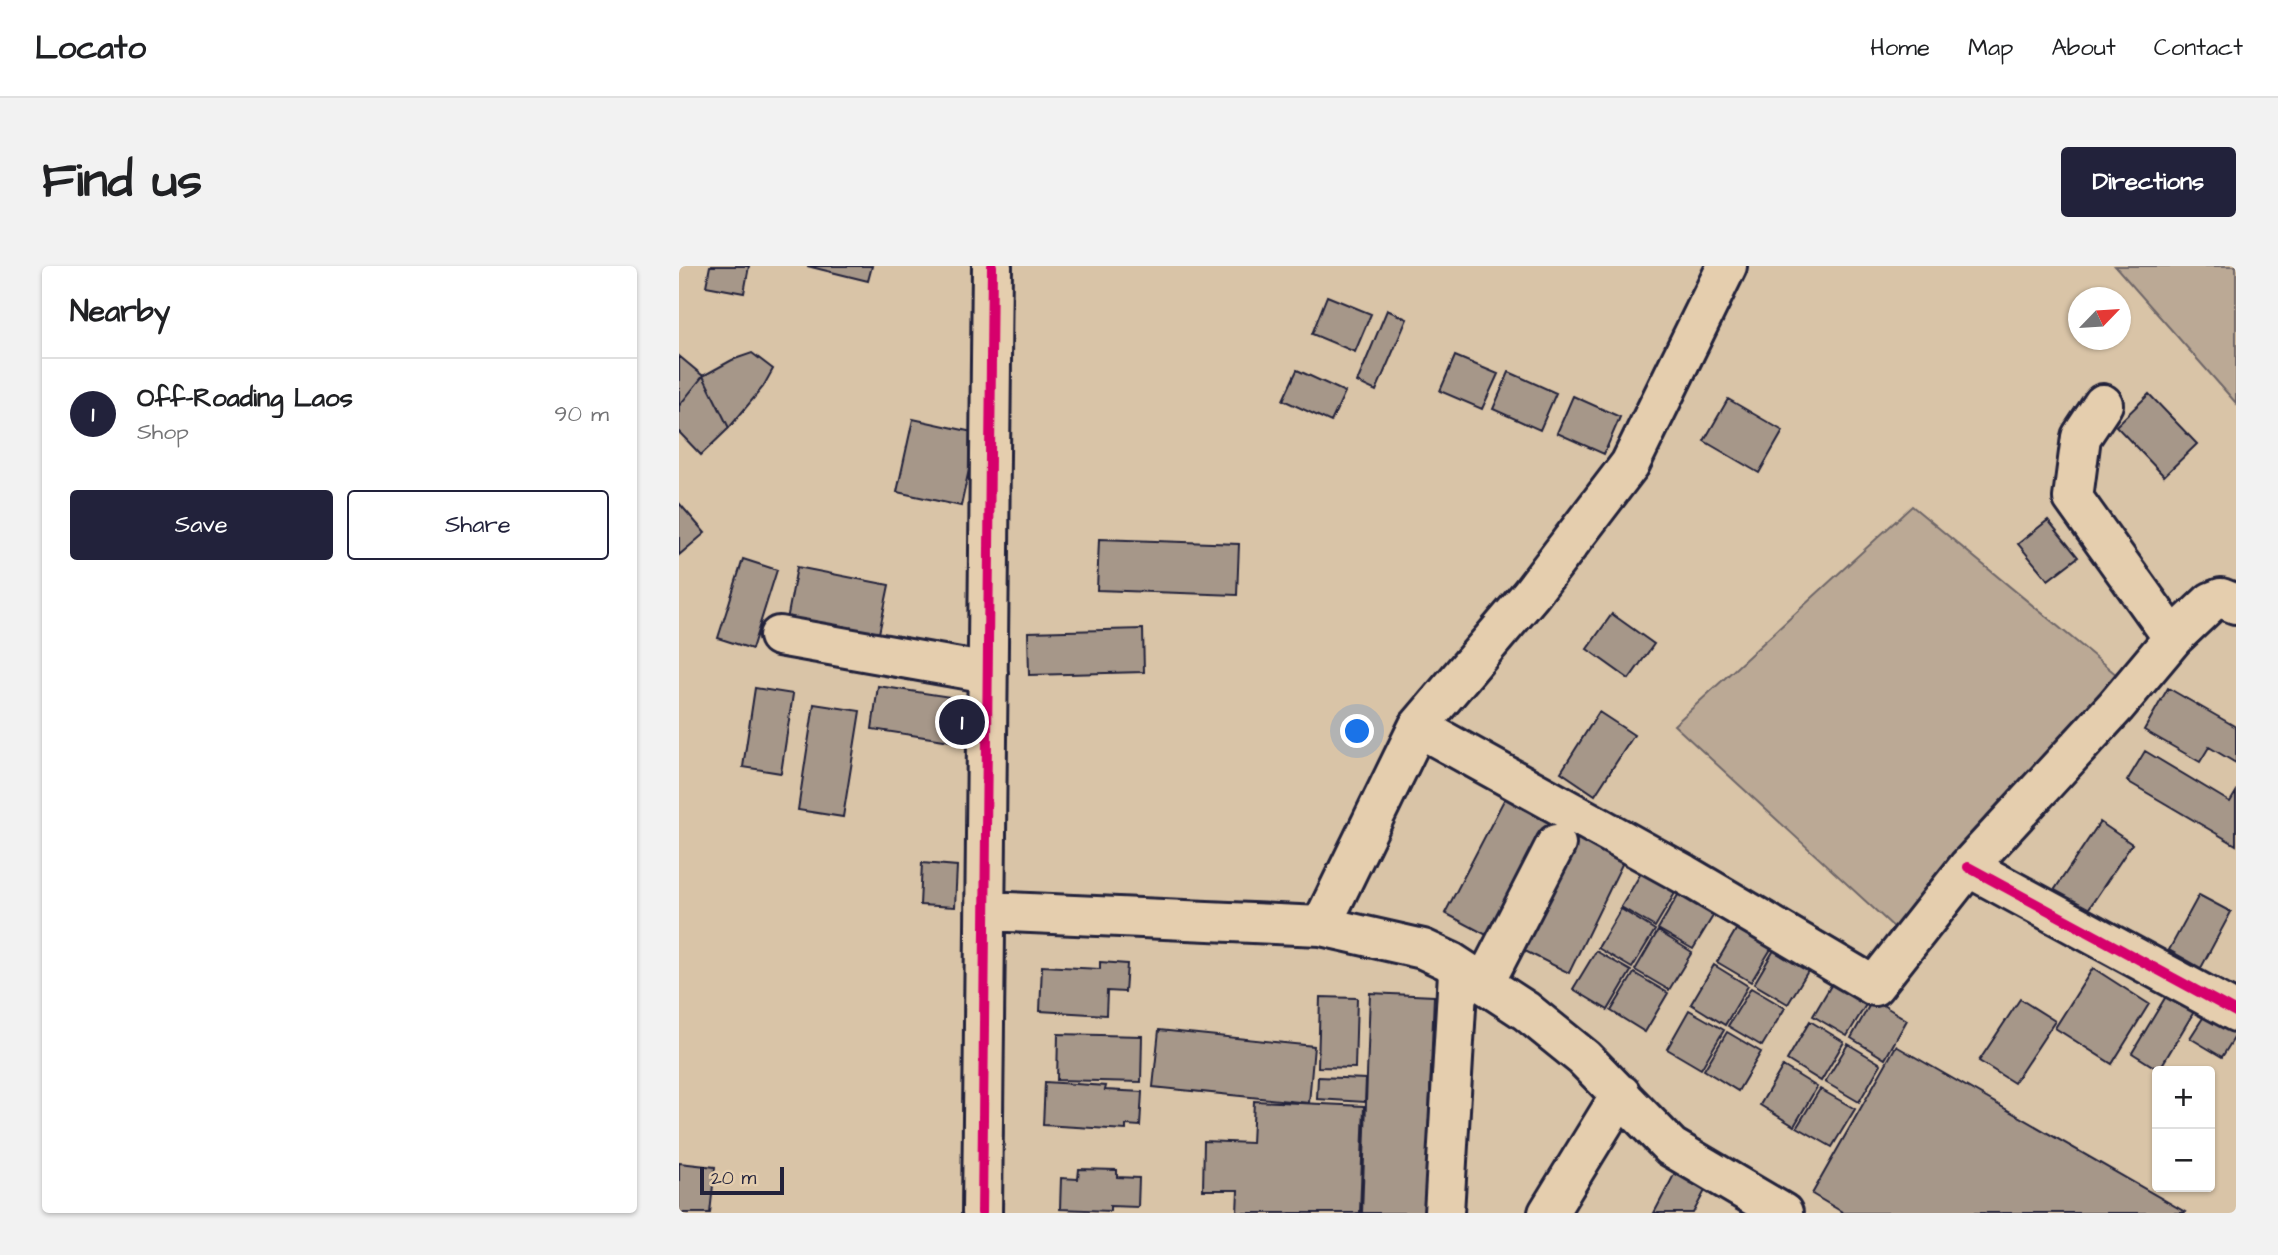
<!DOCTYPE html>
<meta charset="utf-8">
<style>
body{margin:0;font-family:"Architects Daughter",sans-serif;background:#f2f2f2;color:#202124}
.controls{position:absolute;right:21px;bottom:21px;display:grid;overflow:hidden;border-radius:7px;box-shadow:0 2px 5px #0004}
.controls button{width:63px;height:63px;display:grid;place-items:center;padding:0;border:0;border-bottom:2px solid #e0e0e0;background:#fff;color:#202124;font:35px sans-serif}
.compass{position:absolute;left:1389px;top:21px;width:63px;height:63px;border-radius:50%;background:#fff;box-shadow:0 2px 5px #0004;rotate:65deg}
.scale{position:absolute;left:21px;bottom:18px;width:84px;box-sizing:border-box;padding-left:7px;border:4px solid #22223b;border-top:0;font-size:19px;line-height:24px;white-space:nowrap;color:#22223b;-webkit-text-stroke:5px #e5ceae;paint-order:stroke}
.you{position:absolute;left:679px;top:466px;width:24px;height:24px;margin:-18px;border:5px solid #fff;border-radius:50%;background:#1a73e8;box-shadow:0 0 0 10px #1a73e833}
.badge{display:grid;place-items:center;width:46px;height:46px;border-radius:50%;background:#22223b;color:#fff;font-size:23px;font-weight:700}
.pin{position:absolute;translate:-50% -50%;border:4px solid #fff;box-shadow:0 2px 7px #0006}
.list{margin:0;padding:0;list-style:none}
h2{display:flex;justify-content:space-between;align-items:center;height:91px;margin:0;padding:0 28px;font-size:30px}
h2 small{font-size:23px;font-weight:400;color:#757577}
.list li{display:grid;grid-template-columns:46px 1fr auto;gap:21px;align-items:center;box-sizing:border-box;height:112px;padding:0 28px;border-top:2px solid #e0e0e0}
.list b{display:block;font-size:26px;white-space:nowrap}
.list p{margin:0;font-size:23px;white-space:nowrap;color:#757577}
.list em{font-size:23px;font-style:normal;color:#757577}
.actions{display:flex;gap:14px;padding:21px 28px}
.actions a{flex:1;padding:16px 0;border:2px solid #22223b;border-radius:7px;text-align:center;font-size:24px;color:#22223b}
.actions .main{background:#22223b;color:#fff}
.map{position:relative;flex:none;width:1557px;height:947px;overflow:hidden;border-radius:7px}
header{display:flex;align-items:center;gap:42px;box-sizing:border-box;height:98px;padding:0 35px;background:#fff;border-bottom:2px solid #e0e0e0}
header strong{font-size:33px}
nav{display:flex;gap:38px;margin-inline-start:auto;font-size:24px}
.intro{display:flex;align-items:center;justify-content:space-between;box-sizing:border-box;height:168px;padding:0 42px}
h1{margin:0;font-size:49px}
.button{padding:18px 32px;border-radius:7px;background:#22223b;color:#fff;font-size:24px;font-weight:700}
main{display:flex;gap:42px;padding:0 42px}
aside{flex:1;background:#fff;border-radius:7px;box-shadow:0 2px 5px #0004}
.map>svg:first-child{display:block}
</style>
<header>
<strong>Locato</strong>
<nav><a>Home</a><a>Map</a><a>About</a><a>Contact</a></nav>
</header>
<div class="intro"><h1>Find us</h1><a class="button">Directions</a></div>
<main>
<aside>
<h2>Nearby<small></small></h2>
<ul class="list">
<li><span class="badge">1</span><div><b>Off-Roading Laos</b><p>Shop</p></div><em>90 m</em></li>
</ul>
<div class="actions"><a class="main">Save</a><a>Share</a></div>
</aside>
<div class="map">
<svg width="1557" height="947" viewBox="0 0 1557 947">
<rect width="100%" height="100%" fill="#d9c4a7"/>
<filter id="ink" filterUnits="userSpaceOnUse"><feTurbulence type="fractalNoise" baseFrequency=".0143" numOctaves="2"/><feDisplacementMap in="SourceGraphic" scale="14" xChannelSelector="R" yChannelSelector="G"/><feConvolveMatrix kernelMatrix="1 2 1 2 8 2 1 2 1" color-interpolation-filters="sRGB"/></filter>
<g filter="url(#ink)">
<!-- green -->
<path fill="#bba995" stroke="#6e6668" stroke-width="2" d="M1436,0H1557V137Z
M1233,240L1438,409L1218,664L995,459Z"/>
<!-- building -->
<path fill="#a69789" stroke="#22223b" stroke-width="2" d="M31,0H70L65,27L27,20Z
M128,0H193L189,15Z
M648,30L692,48L676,86L633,68Z
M708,44L728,53L697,125L678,116Z
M73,87L94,103L84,121L50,162L24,110L53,94Z
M0,90L24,110L0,140Z
M776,90L819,108L803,143L761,125Z
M618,104L666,126L652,156L604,134Z
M830,106L877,127L861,164L814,143Z
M24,110L50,162L22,189L0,166V140Z
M1470,128L1518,178L1485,210L1437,160Z
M894,130L941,151L925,188L878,167Z
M1049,133L1104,165L1080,207L1025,175Z
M234,153L298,167L282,240L218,226Z
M0,237L26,267L0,289Z
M1369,254L1399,291L1369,314L1339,278Z
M420,273L560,278L558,329L418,324Z
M64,293L98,304L73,383L39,372Z
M118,301L210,319L199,372L108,354Z
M933,348L975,378L950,413L908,383Z
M464,363L465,406L350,409L349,366Z
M199,420L291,434L285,477L193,463Z
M76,422L114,428L102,507L64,501Z
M1489,422L1557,461V497L1530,481L1521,496L1465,464Z
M135,438L181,445L164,551L119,544Z
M920,446L955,469L916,529L882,506Z
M1466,485L1551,536L1557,526V579L1448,515Z
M826,532L872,556L813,672L766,647Z
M1421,556L1453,578L1404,651L1372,629Z
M900,566L947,590L890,707L842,683Z
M243,597L278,600L276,641L241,639Z
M965,602L999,622L976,661L942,641Z
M1002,624L1037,645L1014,683L979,663Z
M1520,629L1552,646L1522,702L1490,684Z
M942,643L976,664L953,702L919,682Z
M1061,657L1095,678L1072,716L1038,696Z
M979,665L1013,686L990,724L956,704Z
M1098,679L1132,700L1109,738L1075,718Z
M917,685L952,705L929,744L894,723Z
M421,696L448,698L446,726L428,725L427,749L361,745L363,700L421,703Z
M1035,699L1069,720L1046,759L1012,738Z
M1414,702L1470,738L1433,798L1376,762Z
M955,707L989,727L966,766L932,745Z
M1157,711L1191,732L1168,770L1134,750Z
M1072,722L1106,742L1083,780L1049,760Z
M691,727L755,730L746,947H683Z
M1489,727L1516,744L1480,804L1453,787Z
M641,731L678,732L676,802L639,801Z
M1194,733L1228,754L1206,793L1172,772Z
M1341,733L1376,755L1335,817L1300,795Z
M1010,744L1045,764L1022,803L988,783Z
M1529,744L1557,761V769L1543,791L1511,772Z
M1131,755L1165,776L1142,815L1108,794Z
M480,764L635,780L630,837L474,821Z
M1048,766L1082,786L1059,825L1025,804Z
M379,768L463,770L462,816L378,814Z
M1169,778L1202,798L1180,836L1146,816Z
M1217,780L1506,946L1505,947H1165L1133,928Z
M1104,800L1138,821L1115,860L1081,839Z
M639,811L687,813L686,836L638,833Z
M366,816L427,820L426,824L463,826L461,860L447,859V864L364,859Z
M1141,823L1176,843L1153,881L1118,861Z
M575,835L685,840L681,947H558L559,924H524L525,875L573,877Z
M0,897L36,901L31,947H0Z
M400,903L438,904V911L460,912L459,941L431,940V945L381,943L382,912L399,913Z
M998,903L1029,919L1014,947H975Z"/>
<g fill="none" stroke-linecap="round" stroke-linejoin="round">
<defs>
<path id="minor" d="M100,370L309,407
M1494,372L1532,336L1542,332L1557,338
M739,461L1005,608L1195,720L1289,601L1437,440L1494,372L1394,232L1402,171L1424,138
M1289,601L1557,746
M307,645L642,660L744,683L772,696L847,745L905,792L992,881L1104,947
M642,660L739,461L852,328L951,198L1048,0
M805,718L877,578
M303,947L313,0
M765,947L779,707L772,696
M869,947L942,828"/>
</defs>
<!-- minor casing -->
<use href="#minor" stroke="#22223b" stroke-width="44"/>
<!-- minor -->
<use href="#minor" stroke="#e5ceae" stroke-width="38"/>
<defs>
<path id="cycleway" d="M1289,601L1557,746
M303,947L313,0"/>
</defs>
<!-- cycleway casing -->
<use href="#cycleway" stroke="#e5ceae" stroke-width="15"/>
<!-- cycleway -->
<use href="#cycleway" stroke="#d6006c" stroke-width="10"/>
</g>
</g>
</svg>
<div class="controls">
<button>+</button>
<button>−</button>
</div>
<svg class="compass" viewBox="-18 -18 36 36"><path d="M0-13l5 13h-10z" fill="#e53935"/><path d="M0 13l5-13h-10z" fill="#757577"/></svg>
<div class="scale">20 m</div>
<div class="you"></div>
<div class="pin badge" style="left:283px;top:456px">1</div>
</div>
</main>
